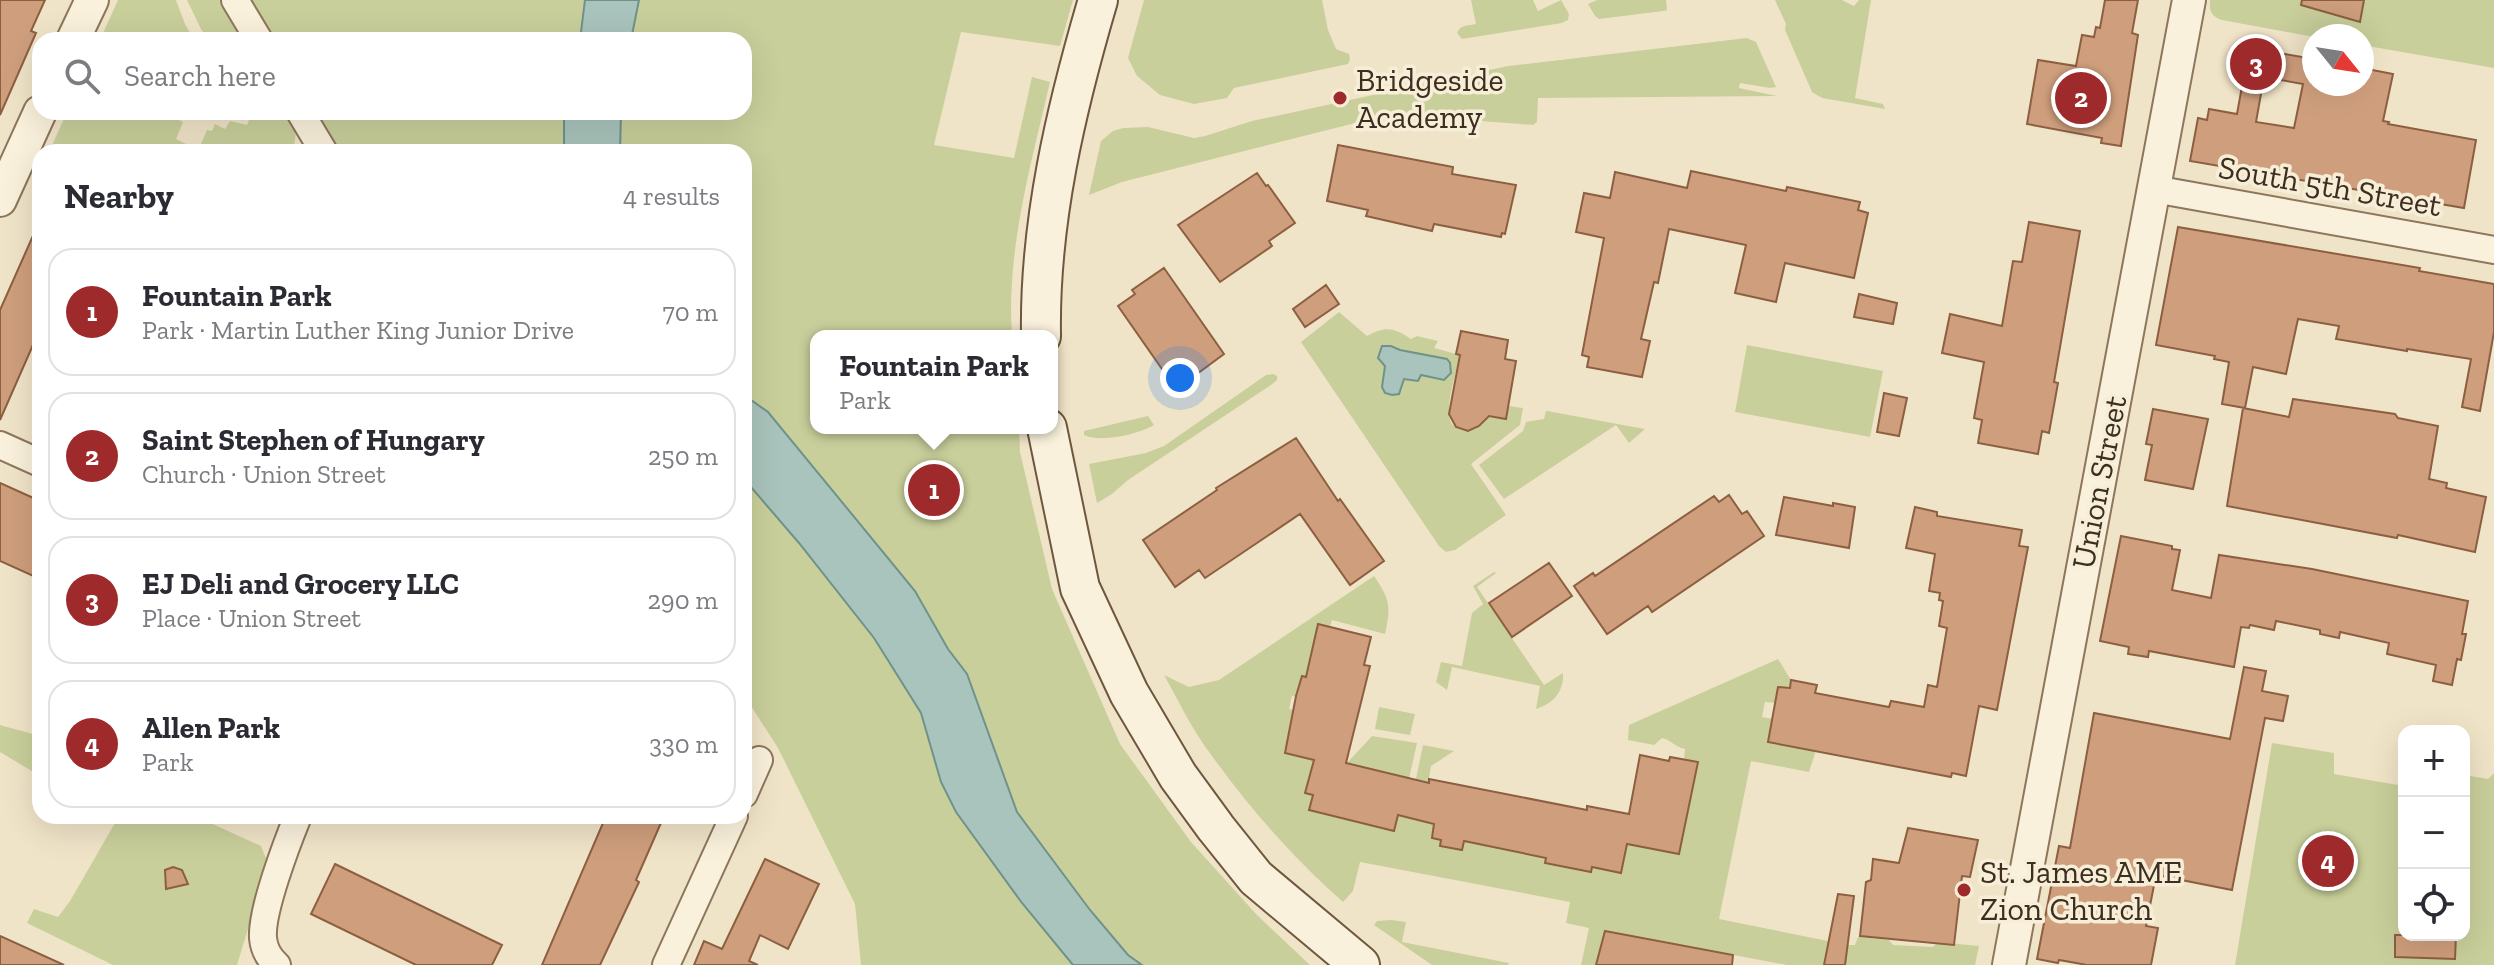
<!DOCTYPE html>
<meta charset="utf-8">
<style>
body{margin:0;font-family:"Zilla Slab",serif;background:#f2f2f3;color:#2b2b33}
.controls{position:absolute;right:24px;bottom:24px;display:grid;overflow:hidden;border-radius:16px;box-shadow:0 8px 32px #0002}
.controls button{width:72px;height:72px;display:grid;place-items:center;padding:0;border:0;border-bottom:2px solid #e1e1e2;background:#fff;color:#2b2b33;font:40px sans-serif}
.compass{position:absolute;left:2302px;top:24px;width:72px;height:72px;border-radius:50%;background:#fff;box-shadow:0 8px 32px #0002;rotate:120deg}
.you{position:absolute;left:1180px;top:378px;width:28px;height:28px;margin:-20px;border:6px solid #fff;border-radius:50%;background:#1a73e8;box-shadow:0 0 0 12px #1a73e833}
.badge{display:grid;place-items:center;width:52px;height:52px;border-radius:50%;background:#9e2a2b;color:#fff;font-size:26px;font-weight:700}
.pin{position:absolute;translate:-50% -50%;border:4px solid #fff;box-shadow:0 2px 8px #0006}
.popup{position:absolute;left:810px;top:330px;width:248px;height:104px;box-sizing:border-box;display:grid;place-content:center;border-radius:16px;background:#fff;filter:drop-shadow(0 2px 6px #0005);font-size:26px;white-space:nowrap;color:#7c7c81}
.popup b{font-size:30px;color:#2b2b33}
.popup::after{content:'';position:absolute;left:50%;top:100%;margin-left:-16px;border:16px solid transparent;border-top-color:#fff}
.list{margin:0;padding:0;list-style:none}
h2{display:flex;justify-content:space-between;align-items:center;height:104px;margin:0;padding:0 32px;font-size:34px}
h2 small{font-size:26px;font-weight:400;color:#7c7c81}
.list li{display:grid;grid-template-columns:52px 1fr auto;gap:24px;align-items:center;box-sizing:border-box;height:128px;margin:0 16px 16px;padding:0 16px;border:2px solid #e1e1e2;border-radius:24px}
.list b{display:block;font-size:30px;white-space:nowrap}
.list p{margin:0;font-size:26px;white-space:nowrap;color:#7c7c81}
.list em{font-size:26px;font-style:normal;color:#7c7c81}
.icon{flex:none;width:44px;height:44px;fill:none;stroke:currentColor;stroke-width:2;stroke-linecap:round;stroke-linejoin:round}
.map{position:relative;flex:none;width:2494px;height:965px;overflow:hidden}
.search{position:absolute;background:#fff;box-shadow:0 8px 32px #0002;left:32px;top:32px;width:720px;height:88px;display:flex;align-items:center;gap:20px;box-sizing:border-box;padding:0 28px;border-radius:24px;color:#7c7c81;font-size:30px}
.panel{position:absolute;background:#fff;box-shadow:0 8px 32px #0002;left:32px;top:144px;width:720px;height:680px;border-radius:24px}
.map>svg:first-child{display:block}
</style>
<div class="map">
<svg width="2494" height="965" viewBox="0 0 2494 965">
<rect width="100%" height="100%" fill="#f0e4c8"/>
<!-- green -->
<path fill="#c9cf9b" d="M118,0H176L185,24L194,40H100Z
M187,0H220L249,40H209L201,29Z
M245,0H585L580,40H274Z
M639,0H1073L1060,46L961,32L934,145L1014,158L1032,77L1050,82C1031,165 1006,250 1012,336H816V428H1019L1020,452L1052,589L1120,744L1191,842L1257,915L1310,965H1142L1128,955L1090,910L1017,812L967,674L948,649L915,591L768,412L744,395V152H620L621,112H744V40H631Z
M1144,0H1322L1328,30L1336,49L1349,54L1350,59L1348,64L1234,88L1227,98L1194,104L1160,95L1137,76L1128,58Z
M1471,0H1533L1538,11L1561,0L1569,14L1568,20L1562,23L1462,39L1457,33C1461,24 1468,26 1476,24Z
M1597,0H1666L1667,10L1663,11L1599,19L1595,16L1588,4Z
M1775,0H1842L1854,6L1859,0H1871L1855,98L1883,104L1885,109L1822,98L1812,92L1785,30L1786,24Z
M2210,0H2494V68L2362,45V36L2314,37L2222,20C2211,16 2209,11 2210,0Z
M1747,38L1756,42L1776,87L1770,88L1740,83L1739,88L1777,96L1538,98L1537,122L1533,125L1391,114L1122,182L1089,195L1101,141L1113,131L1123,128L1148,127L1194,138L1205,136L1252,121L1508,66Z
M67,112H162L183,122L176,139L198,150L207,130L212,131L215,124L225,129L230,121L247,125L252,112H291C297,127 297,136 292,152H49Z
M314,112H564V152H342Z
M1339,312L1367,336C1384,326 1394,327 1411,339L1417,336L1438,341L1434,348L1460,355C1456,373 1448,396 1449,414C1450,437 1479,433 1485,415L1505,419L1508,406L1523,408L1520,425L1471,464L1506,515L1455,550L1446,552L1439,546L1301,342Z
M1747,345L1883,371L1870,437L1735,412Z
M1273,374L1277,376V380L1271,385L1128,480L1112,494L1097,503L1089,464L1146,453L1164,446L1266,375Z
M1546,411H1547L1645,429L1629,443L1616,425L1504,499L1479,465L1523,431L1526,422L1544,419Z
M1148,416L1154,425C1139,434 1101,443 1084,435V431Z
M744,479L799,543L874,638L921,713L941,782L956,812L1022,903L1073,965H861L855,904L778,748L744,695Z
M1494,572L1496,573L1477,587L1544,685L1563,673C1564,692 1553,704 1536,709L1540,686L1452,667L1447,690L1436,682L1441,662L1462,666L1472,613L1483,604L1473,586Z
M1374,576C1390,599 1391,606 1385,634L1332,620L1330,627L1319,624L1306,677L1302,676L1297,697L1292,696L1289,709L1293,710L1289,728L1296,730L1319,761L1314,782L1308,781L1305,792L1313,795L1309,810L1394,831L1398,815L1408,817L1423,745L1454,751L1431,766L1425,802L1438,805L1432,838L1441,840L1469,813L1487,846L1546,858V863L1591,872L1592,867L1620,873L1627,844L1679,854L1698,763L1684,759L1685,749C1675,747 1671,740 1662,738L1654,745L1628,740L1629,725L1778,659L1791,680L1790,688L1778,687L1775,703L1765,702L1762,717L1773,719L1818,744L1809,772L1751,761L1719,919L1848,945H1855L1858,937L1889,940L1893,945L1933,947L1938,942L1979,946L1975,965H1787L1605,931L1596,965H1581L1589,928L1566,923L1570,902L1360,862L1353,891L1343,902C1289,854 1246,804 1204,745C1189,723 1177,698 1164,675L1189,687L1219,680Z
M1379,707L1415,714L1410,735L1375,729Z
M0,725L40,736V776L0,752Z
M1372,736L1417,743L1403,806L1400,805L1406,777L1347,763Z
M2272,743L2334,753V774L2404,786V935H2464V775L2488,779L2494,773V965H2235Z
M119,816H124L133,821L136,816H195L261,846L268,863L237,965H113L27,923L34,909L58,917L70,901Z
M1391,920L1406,922L1402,942L1509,963L1508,965H1432L1374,925L1377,921Z"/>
<!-- water -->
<path fill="#a9c4bc" stroke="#6f938a" stroke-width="2" d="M585,0H639L631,40H580Z
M564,112H621L620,152H564Z
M1382,346H1391L1400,350L1447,359L1450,363L1451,373L1444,380L1421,375L1418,381L1404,379L1399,394L1392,395L1385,393L1382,387L1385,366L1378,358Z
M744,395L768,412L915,591L948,649L967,674L1017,812L1090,910L1128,955L1142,965H1073L1022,903L956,812L941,782L921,713L874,638L799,543L744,479Z"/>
<!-- building -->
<path fill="#cf9f7d" stroke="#8d5f41" stroke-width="2" fill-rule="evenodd" d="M0,0H45L31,31L36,33L0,115Z
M2105,0H2138L2132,33L2138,35L2121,146L2101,143L2102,138L2027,124L2038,60L2076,66L2082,35L2094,37L2096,27L2100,28Z
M2302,0H2364L2360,22L2301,5Z
M2249,48L2314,59V84H2362V68L2393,74L2383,121L2389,122L2388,124L2476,140L2464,208L2190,161L2198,118L2207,120L2209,109L2237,114ZM2264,77L2303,84L2294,128L2256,122Z
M1338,145L1453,167L1452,174L1516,185L1505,234L1502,233L1501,237L1434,224L1432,231L1366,216L1368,210L1327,201Z
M1691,171L1786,191L1787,187L1860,202L1858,210L1868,213L1854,278L1785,263L1776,302L1735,293L1746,245L1669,229L1658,283L1654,282L1641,339L1650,341L1642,377L1587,367L1589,357L1582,355L1604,238L1576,232L1584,193L1610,198L1615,172L1687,188Z
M1257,173L1266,186L1268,185L1295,223L1269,241L1272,246L1220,282L1178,225Z
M40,220V329L0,420V310Z
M2029,222L2080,231L2054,382L2058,383L2049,433L2042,431L2038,454L1978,443L1982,420L1974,418L1984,362L1942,353L1950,314L2002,326L2013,261L2022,262Z
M2178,227L2420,268L2419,271L2494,284V332L2480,411L2462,407L2471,359L2407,349V351L2336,339L2339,326L2298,319L2286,374L2253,367L2245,408L2222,404L2229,362L2214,359L2215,356L2156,345Z
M1164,268L1224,354L1190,379L1183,369L1169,379L1118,306L1135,294L1132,290Z
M1326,285L1339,304L1305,327L1293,309Z
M1859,294L1897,303L1893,324L1854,317Z
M1461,331L1508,340L1505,359L1516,361L1506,419L1489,416L1479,426L1468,431L1456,427L1449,414L1460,355L1456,354Z
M1884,393L1907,398L1899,436L1877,432Z
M2293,399L2395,414L2398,418L2438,426L2429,479L2447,483L2446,488L2486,497L2475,552L2398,535L2397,538L2227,506L2243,408L2289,417Z
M2153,409L2208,419L2193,489L2145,480L2152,445L2146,444Z
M1296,438L1338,501L1340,499L1384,561L1350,585L1300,514L1205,578L1199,570L1175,587L1143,540L1217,490L1216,488Z
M0,483L40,501V579L0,561Z
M1729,495L1742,514L1747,511L1764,536L1652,612L1648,606L1607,634L1574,586L1593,573L1595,576L1714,496L1719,502Z
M1784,497L1833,506V503L1855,507L1849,548L1776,535Z
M1915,507L1937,512V516L2022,530L2019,546L2028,547L1997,710L1979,706L1966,776L1952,773L1951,777L1768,742L1778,687L1790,688L1791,680L1817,685L1815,693L1889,707L1891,701L1924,707L1928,685L1937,687L1947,628L1939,626L1943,601L1939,600L1940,593L1929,591L1935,554L1906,548Z
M2121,536L2172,546V549L2180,550L2172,590L2211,598L2219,555L2312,569L2468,601L2462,634H2466L2461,660L2457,659L2452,685L2433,681L2436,665L2387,654L2389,643L2340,632L2339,638L2320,634V630L2276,621L2274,630L2250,625L2249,628L2241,627L2234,667L2149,651L2148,657L2128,654L2129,647L2100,641Z
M1549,563L1572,596L1512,637L1489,603Z
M1318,624L1371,637L1364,665L1370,666L1346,763L1429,783V779L1587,810V806L1629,814L1640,755L1669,761L1670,757L1698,762L1679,854L1627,844L1621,873L1592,867L1591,872L1545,863L1546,858L1464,841L1462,850L1440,846L1441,840L1432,838L1434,824L1398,815L1394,831L1309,810L1313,795L1305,793L1314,760L1285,753L1296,696L1302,676L1306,677Z
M2244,667L2266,671L2262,691L2288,696L2283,721L2265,718L2232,890L2156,875L2146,926L2158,928L2151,965H2087L2059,960L2058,963L2037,959L2059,846L2070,848L2094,713L2230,739Z
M606,816H664L636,880L639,882L600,965H542Z
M1908,828L1978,840L1970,877L1962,876L1954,945L1860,936L1866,882L1871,880L1873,859L1899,863Z
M765,859L819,884L788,949L760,935L749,961L758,965H694L704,941L722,949Z
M335,864L502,945L492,965H416L311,914Z
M173,867L182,870L188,884L166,889L165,870Z
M1838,894L1854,896L1845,965H1824Z
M1605,931L1733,955L1732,965H1596Z
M2395,935H2456L2455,959L2395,957Z
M0,936L64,965H0Z"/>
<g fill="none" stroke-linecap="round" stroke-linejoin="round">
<defs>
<path id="minor" d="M235,0L259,40
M300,112L324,152
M2154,189L2494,250
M0,445L40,463
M744,794L759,760
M277,965C269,958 264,949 263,938C261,911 287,843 298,816
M666,965L734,816"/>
<path id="tertiary" d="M73,40L92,0
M0,200L40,112
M2009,965L2189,0"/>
<path id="secondary" d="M1041,336C1039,222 1066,109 1098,0
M1047,428L1080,588L1129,693L1178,776L1216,828L1256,878L1360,965"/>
</defs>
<!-- minor casing -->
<use href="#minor" stroke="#8d765c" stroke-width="30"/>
<!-- tertiary casing -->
<use href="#tertiary" stroke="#8d765c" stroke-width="36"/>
<!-- secondary casing -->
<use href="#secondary" stroke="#6f573f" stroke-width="42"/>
<!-- minor -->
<use href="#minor" stroke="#faf1dc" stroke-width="26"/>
<!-- tertiary -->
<use href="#tertiary" stroke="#faf1dc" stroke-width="32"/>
<!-- secondary -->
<use href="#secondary" stroke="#faf1dc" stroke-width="38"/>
</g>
<!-- markers -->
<g fill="#9e2a2b" stroke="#f7eed8" stroke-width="3">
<circle cx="1340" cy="98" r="8"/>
<circle cx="1964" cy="890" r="8"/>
</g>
<g text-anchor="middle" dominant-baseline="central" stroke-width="7" stroke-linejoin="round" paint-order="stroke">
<!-- poi labels -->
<g font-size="32" fill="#3d2e20" stroke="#f7eed8" text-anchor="start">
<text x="1356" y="80">Bridgeside<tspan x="1356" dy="37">Academy</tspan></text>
<text x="1980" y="872">St. James AME<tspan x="1980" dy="37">Zion Church</tspan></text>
</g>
<!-- street labels -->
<g font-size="32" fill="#3d2e20" stroke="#f7eed8">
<text transform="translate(2330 186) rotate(10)">South 5th Street</text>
<text transform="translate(2099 482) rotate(-79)">Union Street</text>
</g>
</g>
</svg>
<div class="controls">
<button>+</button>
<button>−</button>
<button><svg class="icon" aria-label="locate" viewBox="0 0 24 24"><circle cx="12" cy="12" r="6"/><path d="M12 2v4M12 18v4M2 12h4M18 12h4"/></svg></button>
</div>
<svg class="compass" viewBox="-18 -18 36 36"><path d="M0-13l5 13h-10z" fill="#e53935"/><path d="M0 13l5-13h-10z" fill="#7c7c81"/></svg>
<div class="you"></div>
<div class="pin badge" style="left:934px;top:490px">1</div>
<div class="popup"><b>Fountain Park</b>Park</div>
<div class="pin badge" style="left:2081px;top:98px">2</div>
<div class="pin badge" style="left:2256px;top:64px">3</div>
<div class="pin badge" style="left:2328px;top:861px">4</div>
<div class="search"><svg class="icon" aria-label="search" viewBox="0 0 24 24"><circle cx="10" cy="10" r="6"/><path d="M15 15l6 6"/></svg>Search here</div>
<section class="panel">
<h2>Nearby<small>4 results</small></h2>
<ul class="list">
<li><span class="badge">1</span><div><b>Fountain Park</b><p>Park · Martin Luther King Junior Drive</p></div><em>70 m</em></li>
<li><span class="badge">2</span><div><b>Saint Stephen of Hungary</b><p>Church · Union Street</p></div><em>250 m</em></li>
<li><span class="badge">3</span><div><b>EJ Deli and Grocery LLC</b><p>Place · Union Street</p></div><em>290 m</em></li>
<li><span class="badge">4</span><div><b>Allen Park</b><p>Park</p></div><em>330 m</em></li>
</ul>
</section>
</div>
